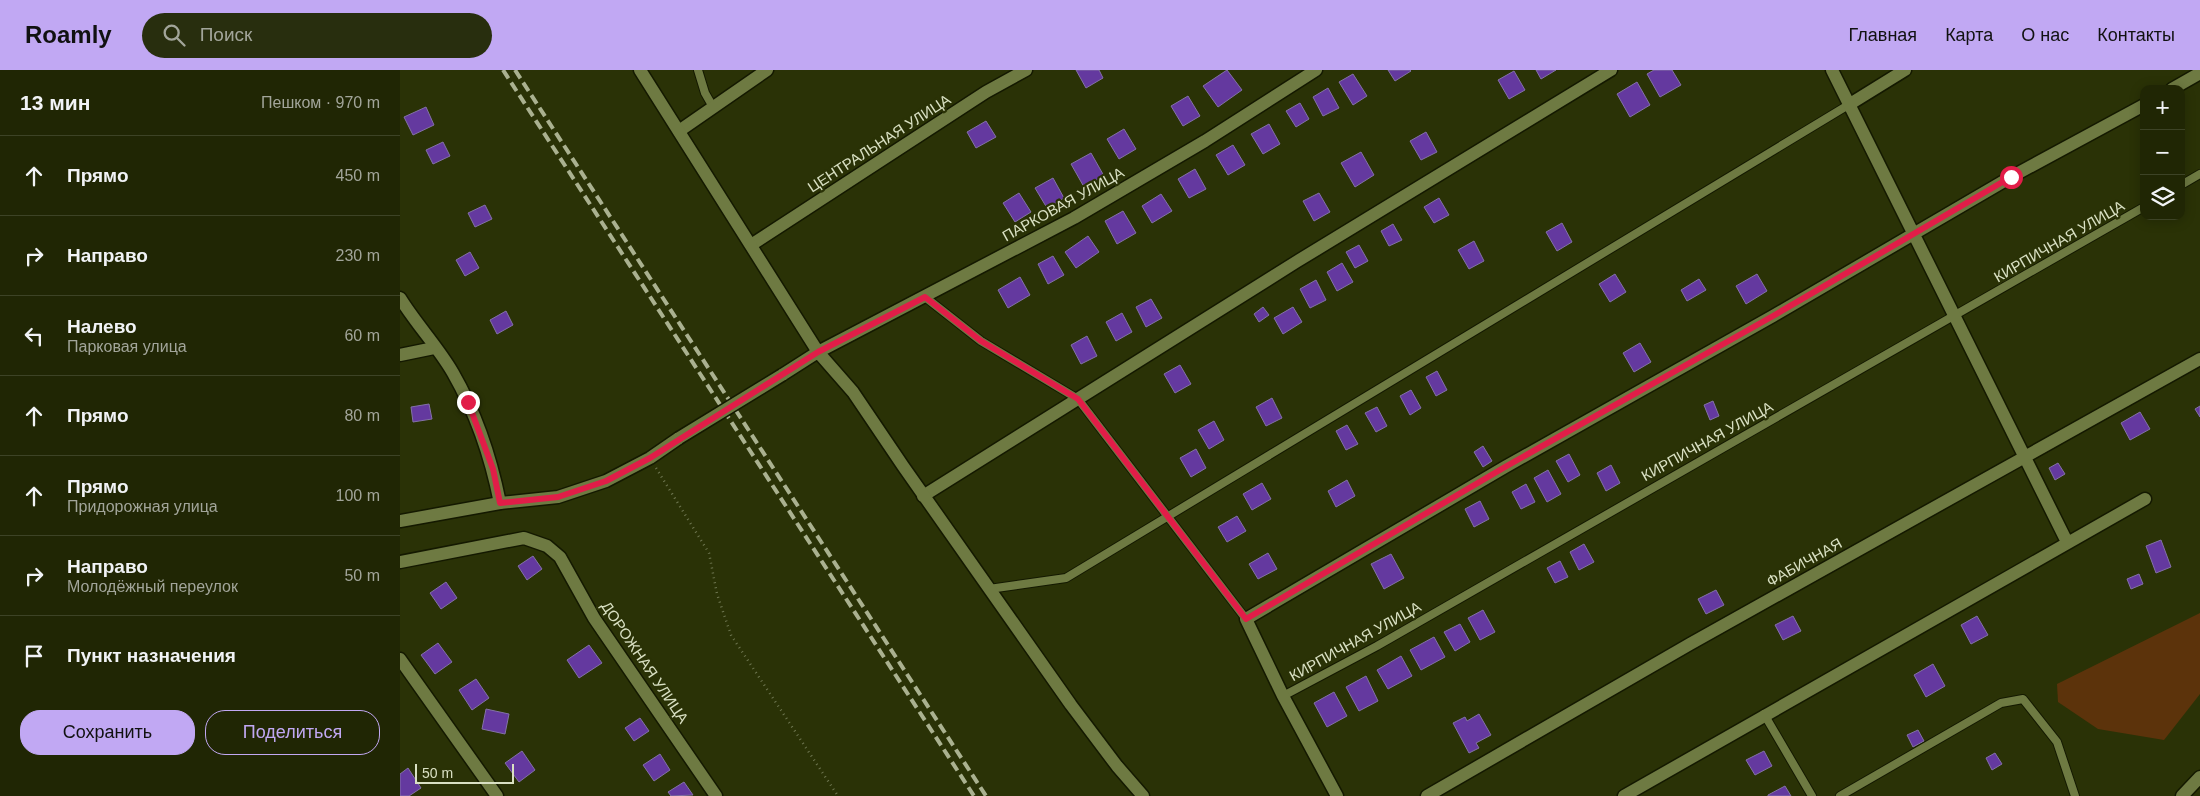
<!DOCTYPE html>
<html lang="ru">
<meta charset="utf-8">
<style>
body{margin:0;font-family:Helvetica,sans-serif;background:#282e0e;color:#f1f3f6}
.controls{position:absolute;right:15px;top:15px;display:grid;overflow:hidden;border-radius:10px;box-shadow:0 2px 12px #0003}
.controls button{width:45px;height:45px;display:grid;place-items:center;padding:0;border:0;border-bottom:1px solid #3d4326;background:#202604;color:#f1f3f6;font:25px sans-serif}
.scale{position:absolute;left:15px;bottom:12px;width:99px;box-sizing:border-box;padding-left:5px;border:2px solid #d9e0c3;border-top:0;font-size:14px;line-height:18px;white-space:nowrap;color:#d9e0c3;-webkit-text-stroke:4px #2a3206;paint-order:stroke}
.stop{position:absolute;width:15px;height:15px;margin:-11px;border:4px solid #e11d48;border-radius:50%;background:#fff}
.stop.end{background:#e11d48;border-color:#fff;box-shadow:0 1px 5px #0008}
.list{margin:0;padding:0;list-style:none}
h2{display:flex;justify-content:space-between;align-items:center;height:65px;margin:0;padding:0 20px;font-size:21px}
h2 small{font-size:16px;font-weight:400;color:#a2a59a}
.list li{display:grid;grid-template-columns:32px 1fr auto;gap:15px;align-items:center;box-sizing:border-box;height:80px;padding:0 20px;border-top:1px solid #3d4326}
.list b{display:block;font-size:19px;white-space:nowrap}
.list p{margin:0;font-size:16px;white-space:nowrap;color:#a2a59a}
.list em{font-size:16px;font-style:normal;color:#a2a59a}
.actions{display:flex;gap:10px;padding:15px 20px}
.actions a{flex:1;padding:11px 0;border:1px solid #c1a8f3;border-radius:20px;text-align:center;font-size:18px;color:#c1a8f3}
.actions .main{background:#c1a8f3;color:#111}
.icon{flex:none;width:28px;height:28px;fill:none;stroke:currentColor;stroke-width:2;stroke-linecap:round;stroke-linejoin:round}
.map{position:relative;flex:none;width:1800px;height:726px;overflow:hidden}
header{display:flex;align-items:center;gap:30px;box-sizing:border-box;height:70px;padding:0 25px;background:#c1a8f3;color:#111}
header strong{font-size:24px}
nav{display:flex;gap:28px;margin-inline-start:auto;font-size:18px}
.search{width:350px;height:45px;background:#282e0e;display:flex;align-items:center;gap:12px;box-sizing:border-box;padding:0 18px;border-radius:28px;color:#a2a59a;font-size:19px}
main{display:flex}
aside{flex:1;background:#202604}
.map>svg:first-child{display:block}
</style>
<header>
<strong>Roamly</strong>
<div class="search"><svg class="icon" aria-label="search" viewBox="0 0 24 24"><circle cx="10" cy="10" r="6"/><path d="M15 15l6 6"/></svg>Поиск</div>
<nav><a>Главная</a><a>Карта</a><a>О нас</a><a>Контакты</a></nav>
</header>
<main>
<aside>
<h2>13 мин<small>Пешком · 970 m</small></h2>
<ul class="list">
<li><svg class="icon" aria-label="ahead" viewBox="0 0 24 24"><path d="M12 20V5M6 11l6-6 6 6"/></svg><div><b>Прямо</b></div><em>450 m</em></li>
<li><svg class="icon" aria-label="right" viewBox="0 0 24 24"><path d="M7 20v-9h11M14 6l5 5-5 5"/></svg><div><b>Направо</b></div><em>230 m</em></li>
<li><svg class="icon" aria-label="left" viewBox="0 0 24 24"><path d="M17 20v-9H6M10 6l-5 5 5 5"/></svg><div><b>Налево</b><p>Парковая улица</p></div><em>60 m</em></li>
<li><svg class="icon" aria-label="ahead" viewBox="0 0 24 24"><path d="M12 20V5M6 11l6-6 6 6"/></svg><div><b>Прямо</b></div><em>80 m</em></li>
<li><svg class="icon" aria-label="ahead" viewBox="0 0 24 24"><path d="M12 20V5M6 11l6-6 6 6"/></svg><div><b>Прямо</b><p>Придорожная улица</p></div><em>100 m</em></li>
<li><svg class="icon" aria-label="right" viewBox="0 0 24 24"><path d="M7 20v-9h11M14 6l5 5-5 5"/></svg><div><b>Направо</b><p>Молодёжный переулок</p></div><em>50 m</em></li>
<li><svg class="icon" aria-label="arrive" viewBox="0 0 24 24"><path d="M6 21V4h12l-3 4 3 4H6"/></svg><div><b>Пункт назначения</b></div></li>
</ul>
<div class="actions"><a class="main">Сохранить</a><a>Поделиться</a></div>
</aside>
<div class="map">
<svg width="1800" height="726" viewBox="0 0 1800 726">
<rect width="100%" height="100%" fill="#2a3206"/>
<!-- green -->
<path fill="#5c330b" d="M1800,543V624L1764,670L1698,659L1658,632L1657,614Z"/>
<!-- building -->
<path fill="#64399f" stroke="#8372a6" d="M676,0H699L703,8L686,18Z
M827,0L842,20L818,37L803,16Z
M988,0H1010L1011,1L995,11Z
M1136,0H1156L1141,9Z
M1254,0H1272L1281,15L1260,27L1247,4Z
M1114,1L1125,20L1109,29L1098,10Z
M953,4L967,26L953,35L939,12Z
M1237,12L1250,35L1230,47L1217,24Z
M928,18L939,38L923,46L913,27Z
M788,26L800,46L783,56L771,36Z
M900,33L909,49L896,57L886,41Z
M26,37L34,55L13,65L4,47Z
M586,51L596,67L576,78L567,62Z
M869,54L880,74L863,84L851,64Z
M724,59L736,79L719,89L707,69Z
M1026,62L1037,82L1021,90L1010,71Z
M43,72L50,86L33,94L26,80Z
M833,75L845,95L828,105L816,85Z
M961,82L974,105L955,117L941,93Z
M691,83L704,106L684,117L671,94Z
M795,99L806,119L789,128L778,109Z
M653,108L664,128L647,138L635,118Z
M619,123L631,142L615,152L603,133Z
M919,123L930,142L914,151L903,131Z
M761,124L772,141L752,153L742,136Z
M1039,128L1049,145L1034,153L1024,137Z
M85,135L92,149L75,157L68,143Z
M723,141L736,163L717,174L705,151Z
M1162,153L1172,172L1157,181L1146,162Z
M993,154L1002,170L989,176L981,161Z
M688,166L699,182L676,198L665,182Z
M1074,171L1084,191L1069,199L1058,180Z
M959,175L968,191L955,198L946,182Z
M70,182L79,198L65,206L56,190Z
M653,186L664,205L648,214L638,194Z
M942,193L953,212L937,221L927,202Z
M1215,204L1226,222L1210,232L1199,214Z
M1357,204L1367,221L1346,234L1336,216Z
M620,207L630,225L608,238L598,220Z
M1299,209L1306,220L1287,231L1281,220Z
M916,210L926,230L910,238L900,219Z
M751,229L762,248L746,257L736,237Z
M863,237L869,245L859,252L854,244Z
M893,237L902,252L883,264L874,248Z
M106,241L113,255L97,264L90,250Z
M722,243L732,262L716,271L706,252Z
M687,266L697,286L681,294L671,275Z
M1240,273L1251,292L1234,302L1223,283Z
M780,295L791,314L775,323L764,304Z
M1037,301L1047,320L1036,326L1026,307Z
M1011,320L1021,338L1010,345L1000,326Z
M872,328L882,348L866,356L856,337Z
M1313,331L1319,346L1310,350L1304,335Z
M29,334L32,349L13,352L11,337Z
M1800,336V347L1795,339Z
M977,337L987,356L976,362L965,343Z
M1740,342L1750,359L1730,370L1721,353Z
M814,351L824,370L809,379L798,360Z
M947,355L958,374L946,380L936,361Z
M1083,376L1092,391L1083,397L1074,382Z
M796,379L806,398L791,407L780,388Z
M1169,384L1180,405L1168,412L1156,391Z
M1658,393L1665,404L1655,410L1649,398Z
M1211,395L1220,413L1206,421L1197,403Z
M1148,400L1161,424L1147,432L1134,408Z
M947,410L955,426L936,437L928,421Z
M862,413L871,429L852,440L843,424Z
M1126,414L1135,432L1121,439L1112,422Z
M1080,431L1089,449L1074,457L1065,439Z
M837,446L846,461L827,472L818,457Z
M1761,470L1771,497L1756,503L1746,476Z
M1184,474L1194,492L1179,500L1170,482Z
M868,483L877,499L858,509L849,494Z
M991,484L1004,508L984,519L971,494Z
M133,486L142,499L127,510L118,496Z
M1160,491L1168,507L1155,513L1147,498Z
M1739,504L1743,514L1731,519L1727,509Z
M46,512L57,528L41,539L30,523Z
M1316,520L1324,535L1306,544L1298,529Z
M1083,540L1095,562L1080,570L1068,548Z
M1393,546L1401,561L1383,570L1375,555Z
M1577,546L1588,565L1571,574L1561,555Z
M1060,554L1070,572L1055,581L1044,562Z
M1034,567L1045,587L1021,600L1010,580Z
M38,573L52,592L35,604L21,585Z
M189,575L202,593L179,608L167,590Z
M1001,586L1012,606L988,619L977,600Z
M1533,594L1545,616L1526,627L1514,605Z
M966,606L978,631L959,641L946,617Z
M76,609L89,628L72,640L59,620Z
M934,622L947,646L927,657L914,633Z
M86,639L109,644L105,664L82,659Z
M1079,644L1091,665L1076,673L1079,678L1069,683L1053,653L1065,647L1067,651Z
M240,648L249,661L234,671L225,658Z
M1518,660L1524,671L1513,677L1507,665Z
M122,681L135,700L119,712L105,693Z
M1364,681L1372,696L1355,705L1346,690Z
M1595,683L1602,694L1592,700L1586,688Z
M260,684L270,700L254,711L243,695Z
M8,698L21,718L9,726H0V704Z
M284,712L293,725L271,726L268,722Z
M1385,716L1391,726H1368V725Z"/>
<g fill="none" stroke-linecap="round" stroke-linejoin="round">
<defs>
<path id="service" d="M298,0L305,23L313,37
M1781,115L1800,104
M525,227L581,271L678,329L846,549
M589,519L666,508L1450,34
M883,626L977,576L1744,137
M1364,644L1412,726
M1440,726L1601,633L1623,629L1657,672L1675,726"/>
<path id="minor" d="M1432,0L1667,472
M1772,19L1800,3
M1450,34L1505,0
M279,61L367,0
M351,175L586,22L626,0
M0,228C16,254 38,277 53,303C76,343 91,388 100,433
M418,282L674,148L805,71L916,0
M0,285L34,278
M523,426L896,192L1211,0
M0,492L124,468L147,476L160,487L194,548L316,726
M0,589L97,726
M937,726L883,626L846,549L1105,397L1373,246L1611,107L1744,35
M1027,726L1290,574L1800,289
M1224,726L1745,429"/>
<path id="tertiary" d="M240,0L418,282
M382,305L418,282L453,322L503,396L671,635L717,696L743,726
M0,451L100,433L158,427L206,411L250,388L279,368
M1782,726L1800,707"/>
</defs>
<!-- service casing -->
<use href="#service" stroke="#141900" stroke-width="10"/>
<!-- minor casing -->
<use href="#minor" stroke="#141900" stroke-width="15"/>
<!-- tertiary casing -->
<use href="#tertiary" stroke="#141900" stroke-width="15"/>
<!-- path -->
<path stroke="#6e7650" stroke-width="2.5" stroke-dasharray="1 4" stroke-linecap="butt" d="M256,398L309,483L317,524L331,565L438,726"/>
<!-- service -->
<use href="#service" stroke="#6e7a42" stroke-width="8"/>
<!-- minor -->
<use href="#minor" stroke="#6e7a42" stroke-width="12"/>
<!-- tertiary -->
<use href="#tertiary" stroke="#6e7a42" stroke-width="12"/>
<!-- rail -->
<path stroke="#aab190" stroke-width="4" stroke-dasharray="10 5" stroke-linecap="butt" d="M103,0L574,726
M115,0L586,726"/>
<defs>
<path id="tertiary-bridge" d="M279,368L382,305"/>
</defs>
<!-- tertiary-bridge casing -->
<use href="#tertiary-bridge" stroke="#141900" stroke-width="15" stroke-linecap="butt"/>
<!-- tertiary-bridge -->
<use href="#tertiary-bridge" stroke="#6e7a42" stroke-width="12"/>
</g>
<g fill="none" stroke-linecap="round" stroke-linejoin="round">
<!-- route -->
<path stroke="#e11d48" stroke-width="6" d="M68,332L93,399L100,433L158,427L206,411L250,388L418,282L525,227L581,271L678,329L846,549L1105,397L1373,246L1611,107"/>
</g>
<g text-anchor="middle" dominant-baseline="central" stroke-width="4.5" stroke-linejoin="round" paint-order="stroke">
<!-- street labels -->
<g font-size="15" fill="#d9e0c3" stroke="#2a3206">
<text transform="translate(479 73) rotate(-33)">ЦЕНТРАЛЬНАЯ УЛИЦА</text>
<text transform="translate(663 134) rotate(-29)">ПАРКОВАЯ УЛИЦА</text>
<text transform="translate(1659 171) rotate(-30)">КИРПИЧНАЯ УЛИЦА</text>
<text transform="translate(1307 371) rotate(-29)">КИРПИЧНАЯ УЛИЦА</text>
<text transform="translate(1404 492) rotate(-29)">ФАБИЧНАЯ</text>
<text transform="translate(955 571) rotate(-29)">КИРПИЧНАЯ УЛИЦА</text>
<text transform="translate(245 592) rotate(56)">ДОРОЖНАЯ УЛИЦА</text>
</g>
</g>
</svg>
<div class="controls">
<button>+</button>
<button>−</button>
<button><svg class="icon" aria-label="layers" viewBox="0 0 24 24"><path d="M12 4l9 5-9 5-9-5zM3 14l9 5 9-5"/></svg></button>
</div>
<div class="scale">50 m</div>
<div class="stop" style="left:1611px;top:107px"></div>
<div class="stop end" style="left:68px;top:332px"></div>
</div>
</main>
